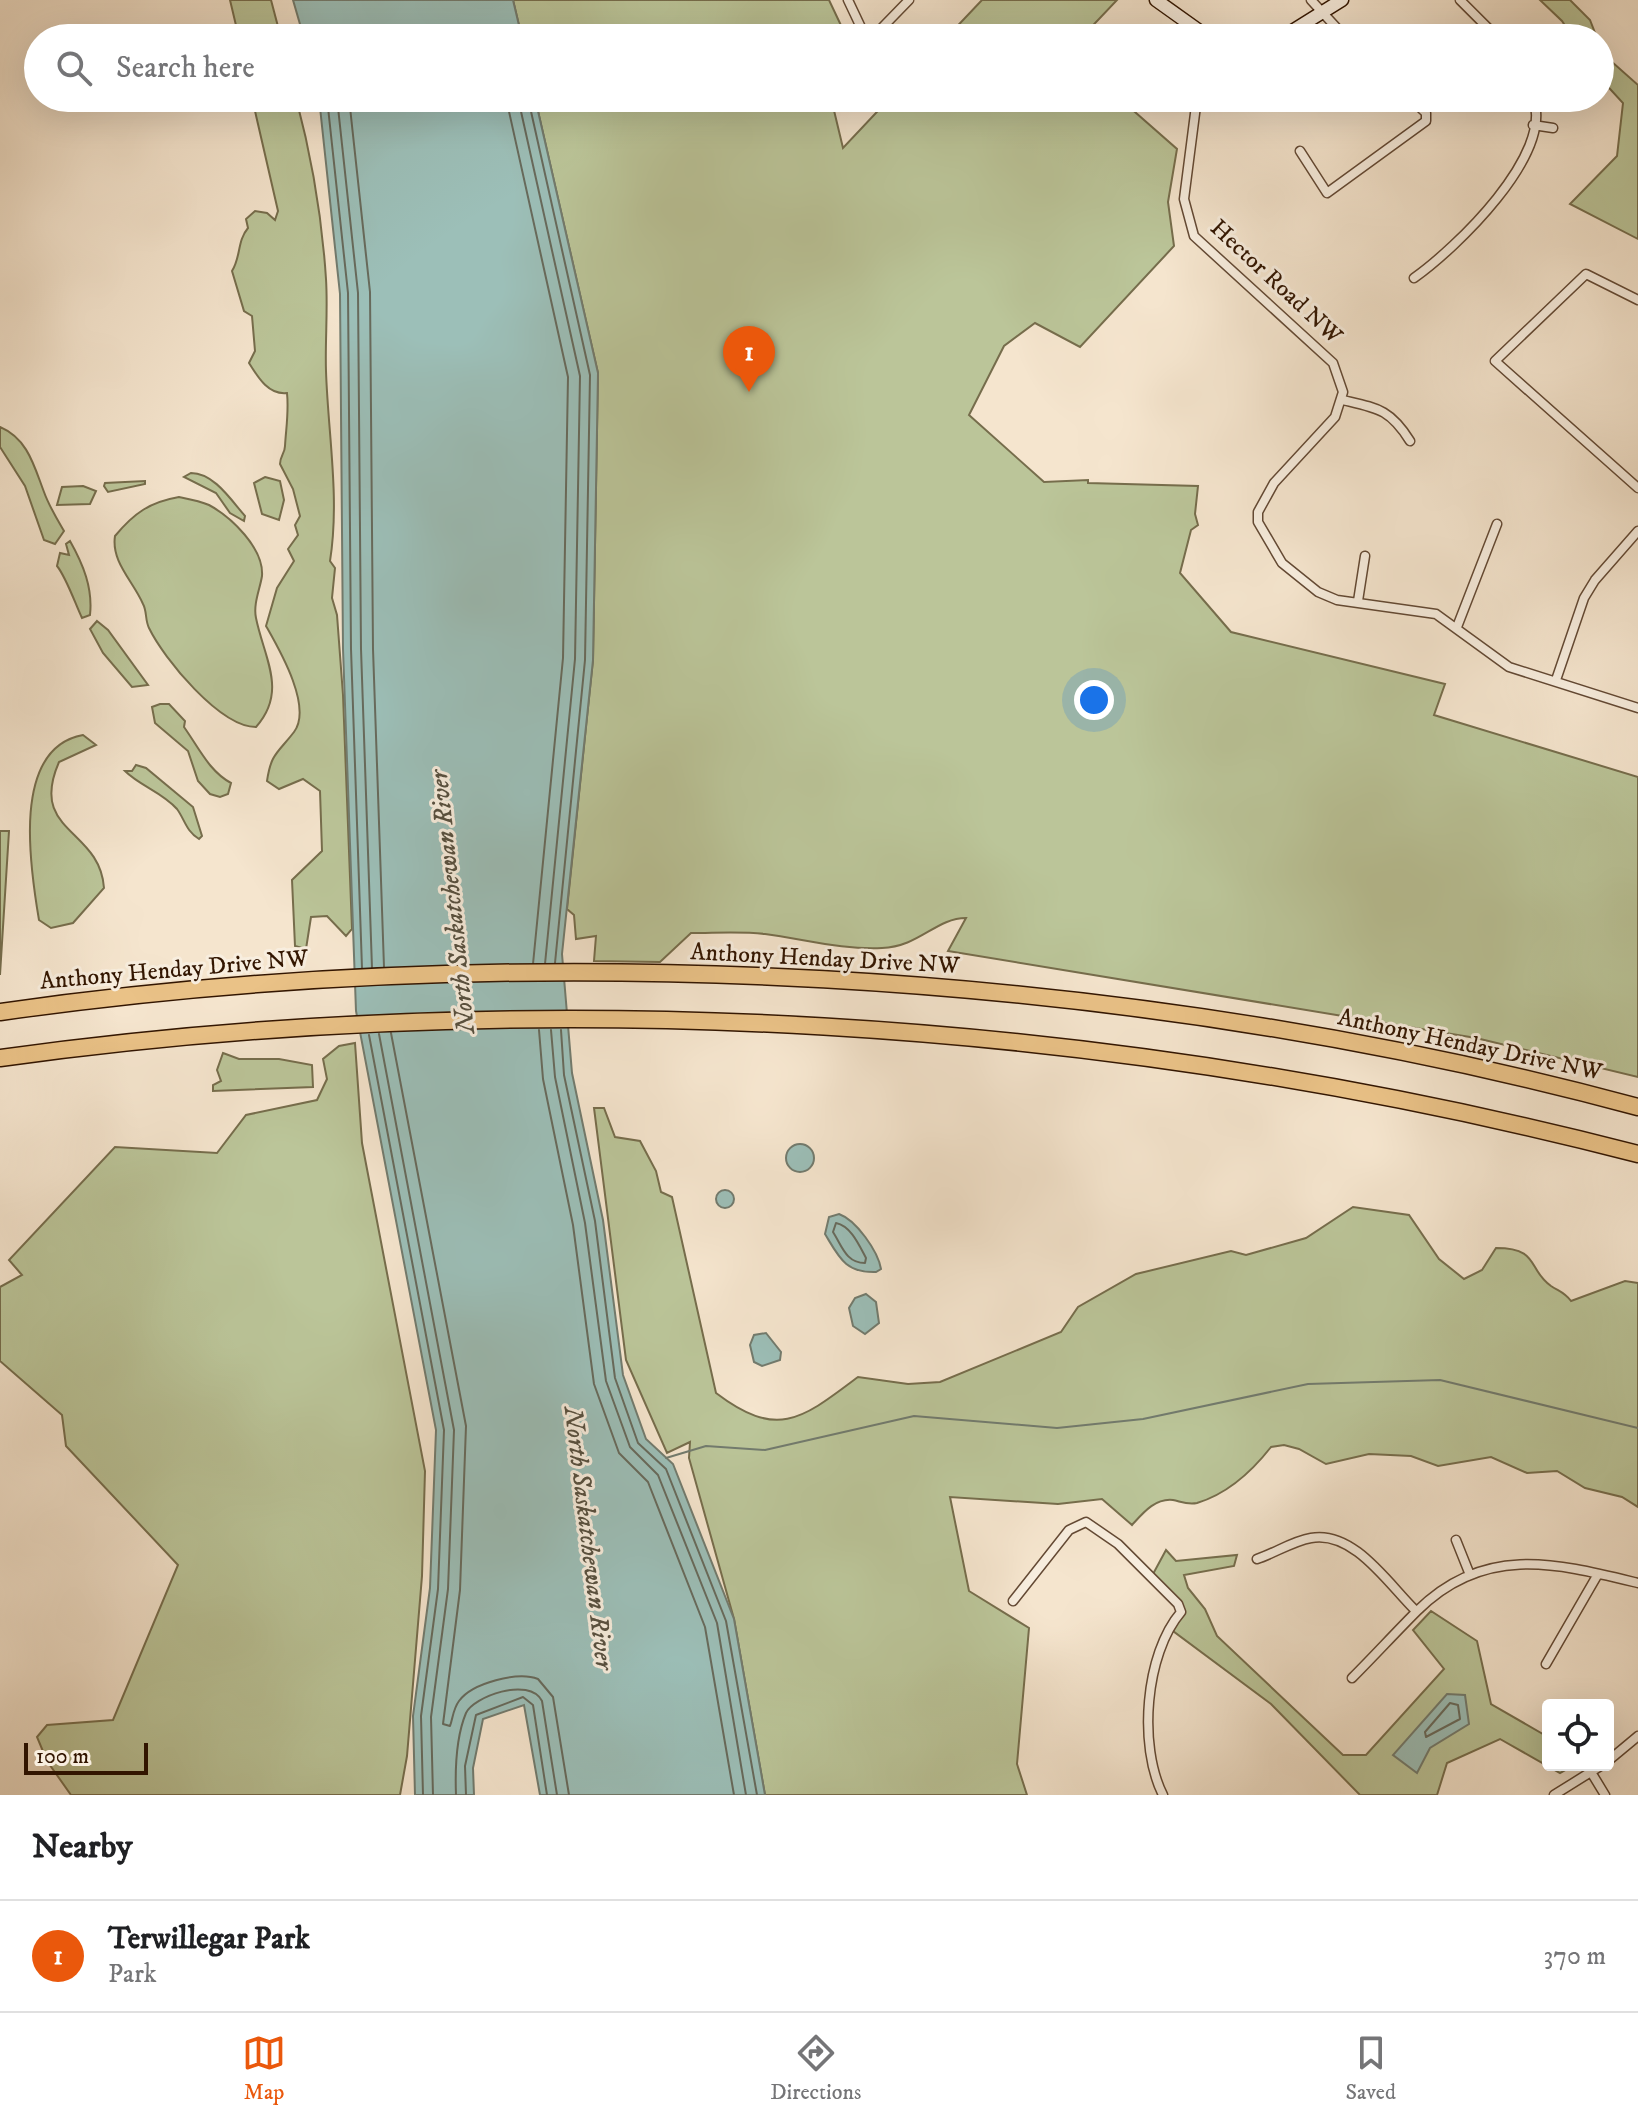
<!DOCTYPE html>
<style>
body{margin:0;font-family:"IM FELL DW Pica",serif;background:#f2f2f2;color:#202124}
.controls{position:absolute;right:24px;bottom:24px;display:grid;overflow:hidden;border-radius:8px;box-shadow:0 8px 32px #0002}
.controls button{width:72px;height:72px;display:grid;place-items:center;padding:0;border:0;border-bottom:2px solid #e0e0e0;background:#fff;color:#202124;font:40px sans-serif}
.scale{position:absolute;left:24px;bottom:20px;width:124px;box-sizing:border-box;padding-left:8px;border:4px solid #321500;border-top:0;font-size:22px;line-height:28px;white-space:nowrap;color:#321500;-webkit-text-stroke:6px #f8eedf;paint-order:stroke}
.you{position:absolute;left:1094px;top:700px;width:28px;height:28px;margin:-20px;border:6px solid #fff;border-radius:50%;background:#1a73e8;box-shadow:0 0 0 12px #1a73e833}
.badge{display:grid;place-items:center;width:52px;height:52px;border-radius:50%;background:#ea580c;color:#fff;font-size:26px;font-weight:700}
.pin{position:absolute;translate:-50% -66px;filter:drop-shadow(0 2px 4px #0008)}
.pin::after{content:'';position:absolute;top:42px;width:28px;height:24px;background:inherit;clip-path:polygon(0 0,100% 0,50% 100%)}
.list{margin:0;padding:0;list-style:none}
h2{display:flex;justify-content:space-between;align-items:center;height:104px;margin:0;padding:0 32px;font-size:34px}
h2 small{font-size:26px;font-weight:400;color:#757577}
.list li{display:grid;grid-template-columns:52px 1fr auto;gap:24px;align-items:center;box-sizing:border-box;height:112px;padding:0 32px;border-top:2px solid #e0e0e0}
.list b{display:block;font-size:30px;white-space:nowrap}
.list p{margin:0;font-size:26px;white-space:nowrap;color:#757577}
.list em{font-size:26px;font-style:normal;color:#757577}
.icon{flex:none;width:44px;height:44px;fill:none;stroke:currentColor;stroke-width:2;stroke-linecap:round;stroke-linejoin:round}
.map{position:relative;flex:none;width:1638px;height:1795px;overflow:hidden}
.search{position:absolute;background:#fff;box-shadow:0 8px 32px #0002;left:24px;right:24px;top:24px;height:88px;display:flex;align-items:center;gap:20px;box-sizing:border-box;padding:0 28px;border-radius:44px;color:#757577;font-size:30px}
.sheet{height:216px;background:#fff}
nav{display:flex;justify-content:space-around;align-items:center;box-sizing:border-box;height:112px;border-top:2px solid #e0e0e0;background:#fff;font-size:22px;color:#757577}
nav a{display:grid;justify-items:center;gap:4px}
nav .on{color:#ea580c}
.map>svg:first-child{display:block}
</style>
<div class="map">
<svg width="1638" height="1795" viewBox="0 0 1638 1795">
<rect width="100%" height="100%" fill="#f5e5ce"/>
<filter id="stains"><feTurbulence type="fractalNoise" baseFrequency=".0025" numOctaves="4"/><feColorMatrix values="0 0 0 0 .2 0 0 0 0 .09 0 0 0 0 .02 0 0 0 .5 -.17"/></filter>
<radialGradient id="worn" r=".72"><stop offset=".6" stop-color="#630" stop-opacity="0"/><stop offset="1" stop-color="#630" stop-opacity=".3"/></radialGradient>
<!-- green -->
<path fill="#bbc599" stroke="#766d4c" stroke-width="2" d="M230,0H271L281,38H239Z
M513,0H829L847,38H522Z
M982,0H1117L1081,38H946Z
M1540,0H1570L1590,20L1597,38H1573L1562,21Z
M1600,46L1603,54L1638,85V239L1570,204L1617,156L1623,103L1600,78Z
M252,98H296C312,158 322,217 326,279C328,310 325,341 326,371C328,434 340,498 330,561L335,568L332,598L337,615L343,695L352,929L346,936L327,916L311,917L306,949L295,946L292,880L322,851L320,791L303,779L279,789L267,781C271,753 278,753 294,732C313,707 279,649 266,626L277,588L294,561L288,549L298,535L295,525L300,516L293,489L280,464C280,456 285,453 285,446C286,428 289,412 287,393C269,395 259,379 249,363L255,351L252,316L244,311L232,271C241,257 237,241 248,228L246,219L255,211L267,213L275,220L278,211Z
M535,98H831L843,148L890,98H1119L1177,149L1168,202L1174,246L1080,347L1035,323L1004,346L969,415L1044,482L1088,480V483L1198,486L1195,514L1198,525L1191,530L1180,573L1231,632L1445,684L1434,715L1638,777V1077L1476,1038L948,951L966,918C936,918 919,947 882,948C842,950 804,939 765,934C741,931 715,933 691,933L660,962L594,961L596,936L576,939L574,915L567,909L593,660L598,373Z
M0,427C28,439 34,466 44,492C49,506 57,519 64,531L55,544L44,540L25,486L0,447Z
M191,473C214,473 231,500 245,516L244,521L230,513L216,493L184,477Z
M265,477L280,481L284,500L279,520L262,514L254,483Z
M145,481V484L108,492L104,486L105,483Z
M83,486L96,491L90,504L57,505L62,487Z
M179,497C189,499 200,501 209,505C231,517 264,548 262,576C260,589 253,604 256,618C264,658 288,691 256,727C220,727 164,659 149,628C145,620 147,611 143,604C133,581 111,562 115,536C134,513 150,502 179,497Z
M70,541C83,564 93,588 90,615L82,618C75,603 66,577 57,566L60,553L69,555L66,544Z
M97,621L108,630L148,685L132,687L103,653L90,629Z
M160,704H169L185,721L184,727C199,748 209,771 231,783L228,794L220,797L210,794L198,781L188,751L155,723L152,707Z
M83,735L96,745L59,762C28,833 100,828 104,888L73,923L51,928L39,920C30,867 11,748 83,735Z
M136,765L146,768L193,807L202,836L199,839C186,831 185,820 177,809C162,792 140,786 125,771H132Z
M0,831H9L0,975Z
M355,1043L362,1143L425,1471L422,1576L407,1756L400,1795H71L47,1761L37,1737L47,1725L113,1720L178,1565L66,1446L62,1415L0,1361V1287L22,1275L9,1260L115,1147L217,1153L246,1115L317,1100L327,1079L323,1059L339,1046Z
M223,1053L239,1059H279L312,1065L313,1087L213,1091V1085L221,1081L217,1070Z
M594,1108H604L615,1137L640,1141L656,1171L661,1192L672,1197L716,1393C778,1440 802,1419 858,1377L908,1384L940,1382L1061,1332L1078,1307L1136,1274L1231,1251L1246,1255L1306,1238L1353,1207L1409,1215L1439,1259L1464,1279L1482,1270L1496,1248C1540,1248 1527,1269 1551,1286C1560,1292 1564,1292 1571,1301L1625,1281L1638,1283V1507L1622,1497L1585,1488L1557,1471L1527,1473L1491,1457L1438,1466L1411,1456L1369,1454L1326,1464L1299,1449L1284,1445L1271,1447C1253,1470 1227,1494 1197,1503C1188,1505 1182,1502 1173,1500C1155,1498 1143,1513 1132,1525L1102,1499L1058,1504L950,1497L969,1591L1029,1628L1017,1764L1027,1795H765L734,1619L689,1458L690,1442L667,1453L626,1360Z
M1166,1550L1176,1561L1237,1555L1234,1566L1184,1575L1188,1588L1205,1609L1217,1636L1343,1755H1366L1444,1669L1413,1630L1431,1611L1477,1641L1491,1704L1548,1737V1765H1574L1560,1773L1500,1739L1447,1763L1437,1795H1360L1271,1704L1173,1631L1180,1601L1153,1574Z"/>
<!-- water -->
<path fill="#9cbfb8" stroke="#727b6e" stroke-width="2" d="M293,0H513L522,38H304Z
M319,98H535L598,373L593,660L562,954L572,1073L603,1220L623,1375L646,1439L673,1464L734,1619L765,1795H540L524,1705L483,1719L473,1768L474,1795H415L413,1716L430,1588L436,1430L356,1011L343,649L340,294Z
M786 1158a14 14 0 1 1 28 0a14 14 0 1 1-28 0Z
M716 1199a9 9 0 1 1 18 0a9 9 0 1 1-18 0Z
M839,1214C856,1220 878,1251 881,1269L876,1272C845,1273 839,1257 825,1234L829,1217Z
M866,1294L876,1302L879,1323L865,1334L853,1326L849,1308L855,1298Z
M766,1333L781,1352L780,1360L762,1366L754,1362L750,1345L754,1335Z
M1447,1694L1465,1695L1469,1724L1430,1748L1417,1773L1393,1755Z"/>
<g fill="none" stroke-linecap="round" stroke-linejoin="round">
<!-- shore -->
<path stroke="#676a5c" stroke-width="2" d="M327,98L348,293L351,649L362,968
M337,98L358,293L361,649L372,968
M349,98L370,292L373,649L384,967
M506,98L568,377L563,658L533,964
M518,98L580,376L575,659L545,964
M528,98L590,375L585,660L555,963
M539,1030L543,1079L573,1225L594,1384L619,1453L648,1482L705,1627L734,1795
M551,1030L555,1077L585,1223L606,1381L630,1447L658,1475L717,1623L746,1795
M561,1030L564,1075L595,1221L615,1378L638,1443L666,1469L726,1621L757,1795
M391,1033L466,1426L460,1590L443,1724L450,1726C453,1718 453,1709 459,1701C472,1683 518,1671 538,1679L553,1697L569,1795
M379,1034L454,1430L448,1589L431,1717L433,1795
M369,1035L444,1430L438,1589L421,1716L423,1795
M836,1223C851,1226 859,1245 866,1258L865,1263C846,1263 842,1246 833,1232Z
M1450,1703L1458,1705L1460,1719L1426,1737L1425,1732Z
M456,1795C455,1769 456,1737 466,1713C473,1697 529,1676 542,1701L557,1795
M466,1795L465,1766L476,1715L523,1697L533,1705L547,1795"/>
<!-- stream -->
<path stroke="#727b6e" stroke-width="2" d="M666,1458L706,1446L765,1450L914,1416L1057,1428L1143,1419L1308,1384L1440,1380L1638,1428"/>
<defs>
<path id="street" d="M848,0L866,38
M1311,0L1346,38
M1460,0L1498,38
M872,38L909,0
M1197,98L1184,199L1194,236L1333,363L1343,392L1335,417L1274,483L1258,512V522L1282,563L1318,592L1337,600L1436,614L1509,667L1638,708
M1533,125L1553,128
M1300,151L1327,193L1426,121V113L1410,98
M1414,278C1455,249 1555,154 1533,98
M1638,300L1586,274L1495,361L1638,488
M1343,400C1377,408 1390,409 1410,441
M1358,601L1365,556
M1457,627L1497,524
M1556,680L1584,598L1595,580L1638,531
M1456,1540L1470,1575
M1257,1559C1275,1553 1293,1541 1311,1538C1354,1530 1389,1585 1416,1611
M1013,1601L1069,1530L1086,1522L1118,1544L1178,1604L1181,1612C1145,1654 1138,1746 1163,1795
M1546,1664L1598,1574
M1352,1678C1374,1656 1395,1633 1417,1611C1484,1544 1556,1563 1638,1583
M1608,1761L1638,1736
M1591,1772L1605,1795
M1554,1795L1602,1765"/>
<path id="secondary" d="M1156,0L1205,35L1240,38
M1281,38L1342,0"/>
<path id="highway" d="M0,1012C528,937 1123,968 1638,1107
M0,1058C543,983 1108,1017 1638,1154"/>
</defs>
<!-- street casing -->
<use href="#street" stroke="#634934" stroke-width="11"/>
<!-- secondary casing -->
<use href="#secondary" stroke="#321500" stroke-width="15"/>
<!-- highway casing -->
<use href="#highway" stroke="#321500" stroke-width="19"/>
<!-- street -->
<use href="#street" stroke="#f8eedf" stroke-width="8"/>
<!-- secondary -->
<use href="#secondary" stroke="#f8eedf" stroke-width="12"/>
<!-- highway -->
<use href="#highway" stroke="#eac287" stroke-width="16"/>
</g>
<g text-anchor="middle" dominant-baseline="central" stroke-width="6" stroke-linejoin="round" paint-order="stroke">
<!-- street labels -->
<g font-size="24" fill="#321500" stroke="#f8eedf">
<text transform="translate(1276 282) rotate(43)">Hector Road NW</text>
<text transform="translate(825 959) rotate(3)">Anthony Henday Drive NW</text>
<text transform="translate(174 970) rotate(-5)">Anthony Henday Drive NW</text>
<text transform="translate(1470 1045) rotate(12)">Anthony Henday Drive NW</text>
</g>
<!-- water labels -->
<g font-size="26" font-style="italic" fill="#575040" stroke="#f8eedf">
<text transform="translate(453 902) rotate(-96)">North Saskatchewan River</text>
<text transform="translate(588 1538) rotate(83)">North Saskatchewan River</text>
</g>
</g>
<rect width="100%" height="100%" filter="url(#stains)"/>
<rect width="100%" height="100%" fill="url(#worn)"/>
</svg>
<div class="controls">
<button><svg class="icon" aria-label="locate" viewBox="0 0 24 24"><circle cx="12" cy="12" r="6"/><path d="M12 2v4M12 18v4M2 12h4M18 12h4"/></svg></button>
</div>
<div class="scale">100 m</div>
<div class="you"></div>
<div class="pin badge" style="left:749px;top:392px">1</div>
<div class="search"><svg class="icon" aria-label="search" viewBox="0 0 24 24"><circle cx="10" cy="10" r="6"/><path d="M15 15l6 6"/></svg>Search here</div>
</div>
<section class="sheet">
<h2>Nearby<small></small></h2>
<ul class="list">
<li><span class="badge">1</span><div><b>Terwillegar Park</b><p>Park</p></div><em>370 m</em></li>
</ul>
</section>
<nav>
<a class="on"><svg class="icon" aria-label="map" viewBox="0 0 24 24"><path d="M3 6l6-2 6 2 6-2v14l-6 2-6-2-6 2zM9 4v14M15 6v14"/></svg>Map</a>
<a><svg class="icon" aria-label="directions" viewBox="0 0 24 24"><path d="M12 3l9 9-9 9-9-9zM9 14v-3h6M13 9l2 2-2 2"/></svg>Directions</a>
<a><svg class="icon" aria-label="saved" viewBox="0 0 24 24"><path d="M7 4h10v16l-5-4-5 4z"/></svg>Saved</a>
</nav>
